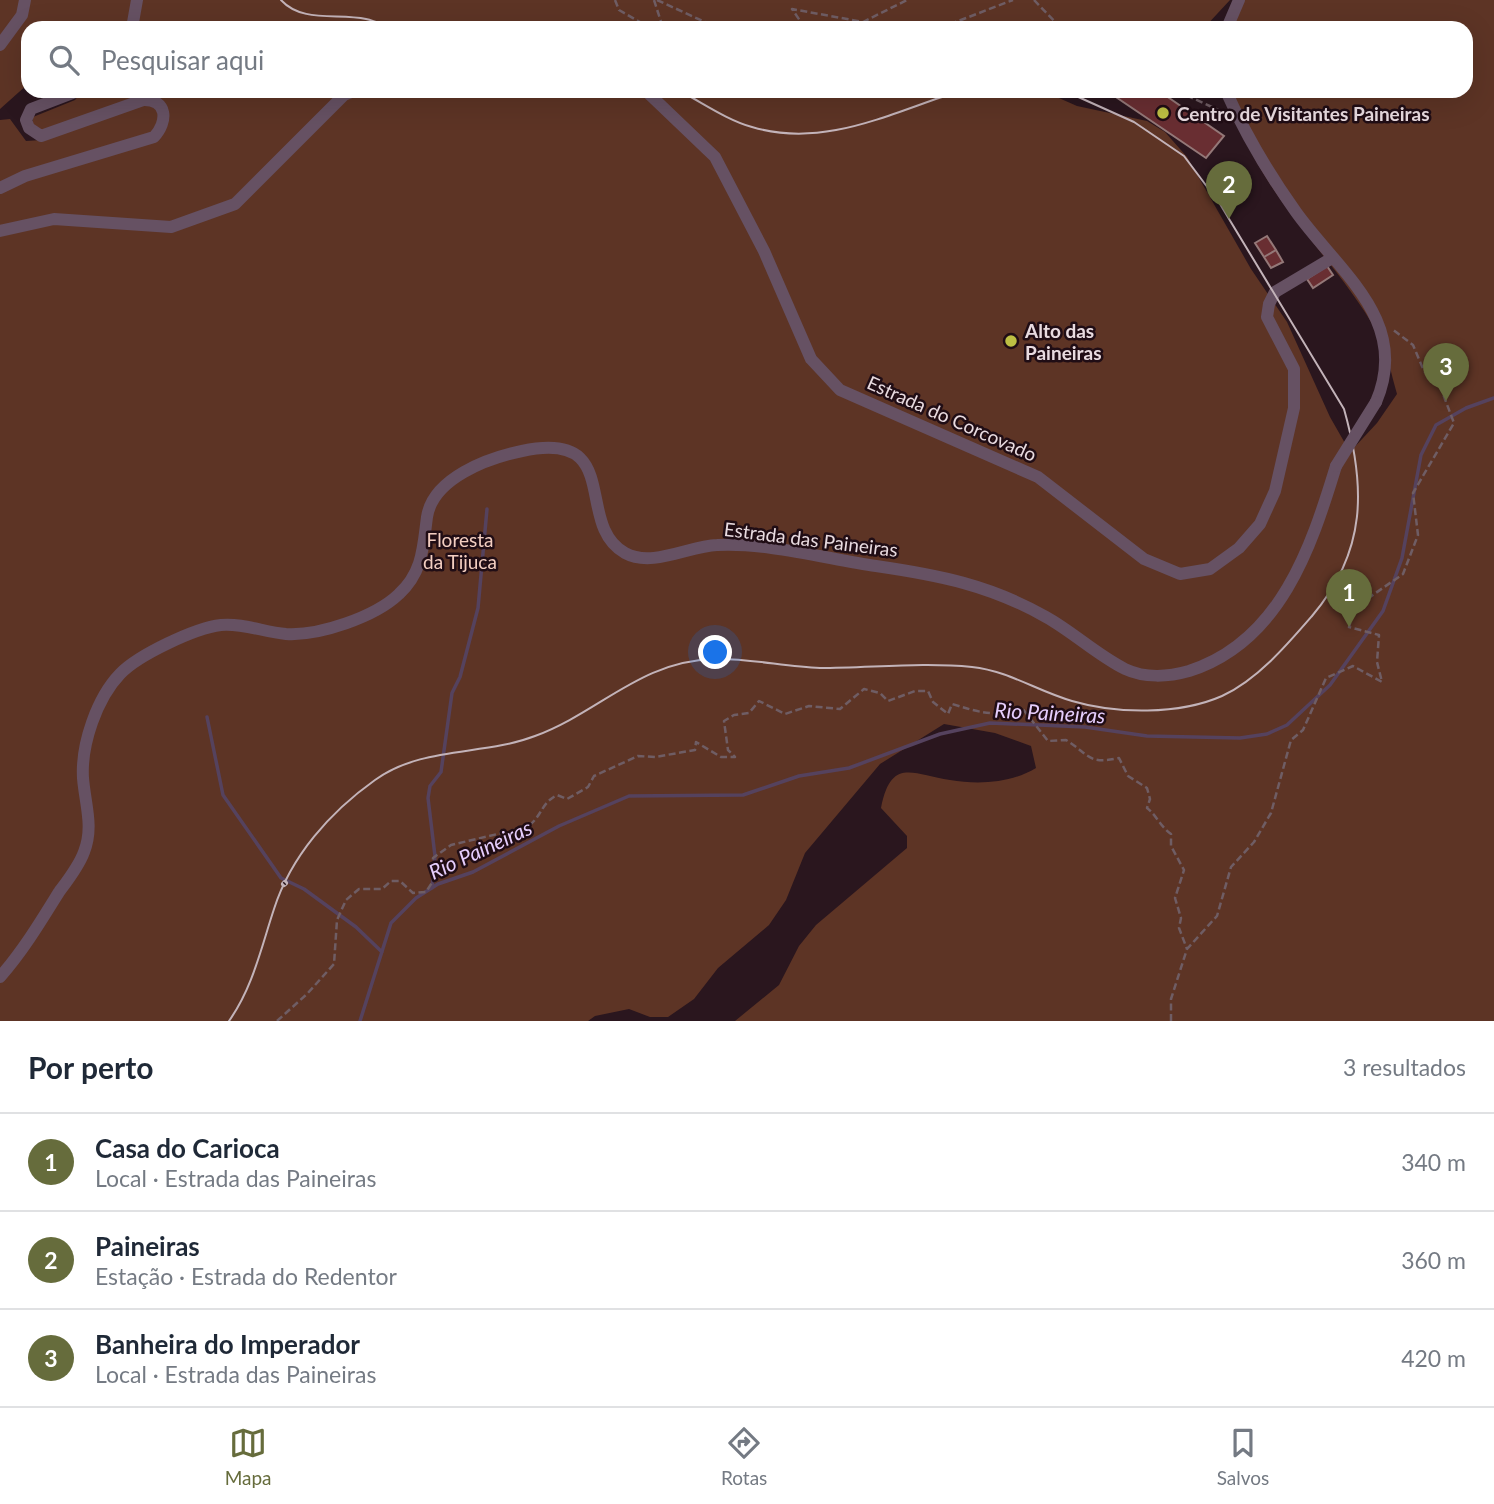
<!DOCTYPE html>
<html lang="pt">
<meta charset="utf-8">
<style>
body{margin:0;font-family:Lato,sans-serif;background:#f2f2f3;color:#1f2937}
.you{position:absolute;left:716px;top:653px;width:24px;height:24px;margin:-18px;border:5px solid #fff;border-radius:50%;background:#1a73e8;box-shadow:0 0 0 10px #1a73e833}
.badge{display:grid;place-items:center;width:46px;height:46px;border-radius:50%;background:#666c3c;color:#fff;font-size:23px;font-weight:700}
.pin{position:absolute;translate:-50% -58px;filter:drop-shadow(0 2px 4px #0008)}
.pin::after{content:'';position:absolute;top:37px;width:24px;height:21px;background:inherit;clip-path:polygon(0 0,100% 0,50% 100%)}
.list{margin:0;padding:0;list-style:none}
h2{display:flex;justify-content:space-between;align-items:center;height:91px;margin:0;padding:0 28px;font-size:30px}
h2 small{font-size:23px;font-weight:400;color:#747a83}
.list li{display:grid;grid-template-columns:46px 1fr auto;gap:21px;align-items:center;box-sizing:border-box;height:98px;padding:0 28px;border-top:2px solid #e0e1e3}
.list b{display:block;font-size:26px;white-space:nowrap}
.list p{margin:0;font-size:23px;white-space:nowrap;color:#747a83}
.list em{font-size:23px;font-style:normal;color:#747a83}
.icon{flex:none;width:38px;height:38px;fill:none;stroke:currentColor;stroke-width:2;stroke-linecap:round;stroke-linejoin:round}
.map{position:relative;flex:none;width:1494px;height:1021px;overflow:hidden}
.search{position:absolute;background:#fff;box-shadow:0 7px 28px #0002;left:21px;right:21px;top:21px;height:77px;display:flex;align-items:center;gap:18px;box-sizing:border-box;padding:0 24px;border-radius:21px;color:#747a83;font-size:26px}
.sheet{height:385px;background:#fff}
nav{display:flex;justify-content:space-around;align-items:center;box-sizing:border-box;height:98px;border-top:2px solid #e0e1e3;background:#fff;font-size:19px;color:#747a83}
nav a{display:grid;justify-items:center;gap:4px}
nav .on{color:#666c3c}
.map>svg:first-child{display:block}
</style>
<div class="map">
<svg width="1494" height="1021" viewBox="0 0 1494 1021">
<rect width="100%" height="100%" fill="#2a161e"/>
<!-- green -->
<path fill="#5d3425" d="M0,0H1230L1204,28H28V84L0,109Z
M1233,0H1494V1021H735L779,985L799,946L816,925L907,848V836L881,808C891,757 912,774 950,780C979,785 1011,783 1036,768L1031,746L995,733L944,724L880,764L805,853L786,900L769,925L718,968L694,999L668,1017H650L629,1009L595,1016L588,1021H0V120L10,119L26,141L42,140L46,133L32,127L33,117L75,100L82,91H1043L1077,106L1147,121L1165,132L1187,157L1251,269L1287,322L1330,417L1350,452L1377,423L1397,394C1391,374 1387,350 1377,332C1342,270 1288,221 1254,157C1243,138 1239,112 1232,91H1466V28H1233Z"/>
<g fill="none" stroke-linecap="round" stroke-linejoin="round">
<!-- stream -->
<path stroke="#55425e" stroke-width="3.5" d="M207,717L223,795L281,878L304,889L356,927L382,952
M432,888L435,856L428,798L430,786L441,772L452,693L460,677L478,608L487,509
M360,1021L391,923L416,898L438,884L473,872L559,826L629,796L743,795L799,776L849,768L940,734L990,723L1085,727L1147,736L1240,738L1267,734L1287,725L1330,685L1383,611L1402,558L1421,455L1436,425L1466,408L1494,398"/>
</g>
<!-- building -->
<path fill="#692e32" stroke="#947878" stroke-width="2" d="M1107,91H1159L1224,136L1206,158Z
M1267,236L1276,250L1264,257L1255,243Z
M1276,250L1283,262L1271,268L1264,257Z
M1327,266L1333,275L1313,288L1307,279Z"/>
<g fill="none" stroke-linecap="round" stroke-linejoin="round">
<!-- path -->
<path stroke="#6f5d64" stroke-width="2.5" stroke-dasharray="7 3.5" stroke-linecap="butt" d="M615,0L619,10L650,28
M654,0L663,28
M657,0L718,28
M1034,0L1061,28
M805,28L792,9L863,22L907,0
M940,28L1013,0
M1177,91L1223,112
M277,1021L307,994L334,964L337,920L346,900L359,889H382L391,881H400L413,893L426,892L433,881V858L451,845L527,827C542,817 540,804 557,795L567,799L588,787L594,776L638,756L655,757L695,750L696,742L721,757H735L728,750L724,721L734,715L749,713L759,701L785,714L809,706L840,709L864,689L880,693L888,701L915,691H928L933,702L948,714L952,704C978,712 996,718 1022,708L1048,741L1066,740C1090,755 1088,765 1119,758L1128,776L1147,788L1150,799L1147,808C1157,816 1160,826 1171,834V846L1184,870L1175,898L1181,918L1179,928L1187,949
M1171,1021V999L1187,949L1217,916L1231,867L1254,842L1271,813L1291,740L1303,730L1326,678L1353,666L1382,682L1377,662L1379,635L1349,627L1357,599H1367L1403,574L1418,535L1413,493L1454,423L1440,386L1424,371L1413,345L1392,329"/>
<!-- minor -->
<path stroke="#665163" stroke-width="12" d="M132,28L137,0
M1227,28L1239,0
M0,45L22,15L25,0
M646,91L715,157L764,251L811,359L840,390L1038,477L1144,559L1180,574L1210,569L1239,548L1260,524L1275,491L1294,408V369L1267,317L1269,304L1275,292L1332,258
M1226,91C1245,134 1269,174 1296,212C1339,272 1411,321 1376,402
M0,188L25,176L154,137C168,122 168,99 143,100L41,136L29,128L26,120L31,109L78,91
M0,231L54,219L171,227L235,204L344,95L354,91
M0,977C23,951 41,921 59,892C68,880 79,866 84,852C94,827 85,804 83,778C81,744 97,698 120,674C138,655 195,628 221,625C243,623 264,632 286,634C319,636 375,617 399,594C423,572 423,547 427,517C433,478 488,458 522,451C625,429 573,524 625,553C652,568 689,546 717,545C764,542 828,559 876,566C938,575 990,585 1046,617C1073,632 1097,655 1125,669C1144,678 1168,677 1189,671C1280,642 1311,548 1336,466"/>
<!-- tram -->
<path stroke="#c3b3b9" stroke-width="2" d="M281,0C302,23 337,13 366,19C375,21 384,25 393,28
M680,91C703,103 727,120 752,127C825,149 892,112 960,91
M229,1021C253,987 261,948 274,909C291,856 330,812 375,780C422,746 483,756 535,736C600,712 640,661 714,659C750,658 785,667 820,668C870,668 922,662 972,667C1009,671 1037,691 1072,701C1116,714 1179,715 1222,696C1257,680 1287,645 1312,616C1367,551 1366,487 1344,409L1220,204L1184,156L1134,122L1065,91"/>
<defs>
<path id="rail" d="M284,884L285,883"/>
</defs>
<!-- rail casing -->
<use href="#rail" stroke="#c3b3b9" stroke-width="6"/>
<!-- rail -->
<use href="#rail" stroke="#200d15" stroke-width="3.5" stroke-dasharray="10" stroke-linecap="butt"/>
<!-- minor-bridge -->
<path stroke="#665163" stroke-width="12" d="M1336,466L1376,402"/>
</g>
<!-- markers -->
<g fill="#bdbf43" stroke="#200d15" stroke-width="2.5">
<circle cx="1163" cy="113" r="7"/>
<circle cx="1011" cy="341" r="7"/>
</g>
<g text-anchor="middle" dominant-baseline="central" stroke-width="5" stroke-linejoin="round" paint-order="stroke">
<!-- poi labels -->
<g font-size="19" font-weight="bold" fill="#e9dbe0" stroke="#200d15" text-anchor="start">
<text x="1177" y="113">Centro de Visitantes Paineiras</text>
<text x="1025" y="330">Alto das<tspan x="1025" dy="22">Paineiras</tspan></text>
</g>
<!-- street labels -->
<g font-size="19" fill="#e9dbe0" stroke="#200d15">
<text transform="translate(952 418) rotate(24)">Estrada do Corcovado</text>
<text transform="translate(811 539) rotate(7)">Estrada das Paineiras</text>
</g>
<!-- park labels -->
<g font-size="19" fill="#f3cec1" stroke="#200d15">
<text x="460" y="539">Floresta<tspan x="460" dy="22">da Tijuca</tspan></text>
</g>
<!-- water labels -->
<g font-size="21" font-style="italic" fill="#e6cefd" stroke="#200d15">
<text transform="translate(1050 712) rotate(3)">Rio Paineiras</text>
<text transform="translate(480 849) rotate(-25)">Rio Paineiras</text>
</g>
</g>
</svg>
<div class="you"></div>
<div class="pin badge" style="left:1349px;top:627px">1</div>
<div class="pin badge" style="left:1229px;top:219px">2</div>
<div class="pin badge" style="left:1446px;top:401px">3</div>
<div class="search"><svg class="icon" aria-label="search" viewBox="0 0 24 24"><circle cx="10" cy="10" r="6"/><path d="M15 15l6 6"/></svg>Pesquisar aqui</div>
</div>
<section class="sheet">
<h2>Por perto<small>3 resultados</small></h2>
<ul class="list">
<li><span class="badge">1</span><div><b>Casa do Carioca</b><p>Local · Estrada das Paineiras</p></div><em>340 m</em></li>
<li><span class="badge">2</span><div><b>Paineiras</b><p>Estação · Estrada do Redentor</p></div><em>360 m</em></li>
<li><span class="badge">3</span><div><b>Banheira do Imperador</b><p>Local · Estrada das Paineiras</p></div><em>420 m</em></li>
</ul>
</section>
<nav>
<a class="on"><svg class="icon" aria-label="map" viewBox="0 0 24 24"><path d="M3 6l6-2 6 2 6-2v14l-6 2-6-2-6 2zM9 4v14M15 6v14"/></svg>Mapa</a>
<a><svg class="icon" aria-label="directions" viewBox="0 0 24 24"><path d="M12 3l9 9-9 9-9-9zM9 14v-3h6M13 9l2 2-2 2"/></svg>Rotas</a>
<a><svg class="icon" aria-label="saved" viewBox="0 0 24 24"><path d="M7 4h10v16l-5-4-5 4z"/></svg>Salvos</a>
</nav>
